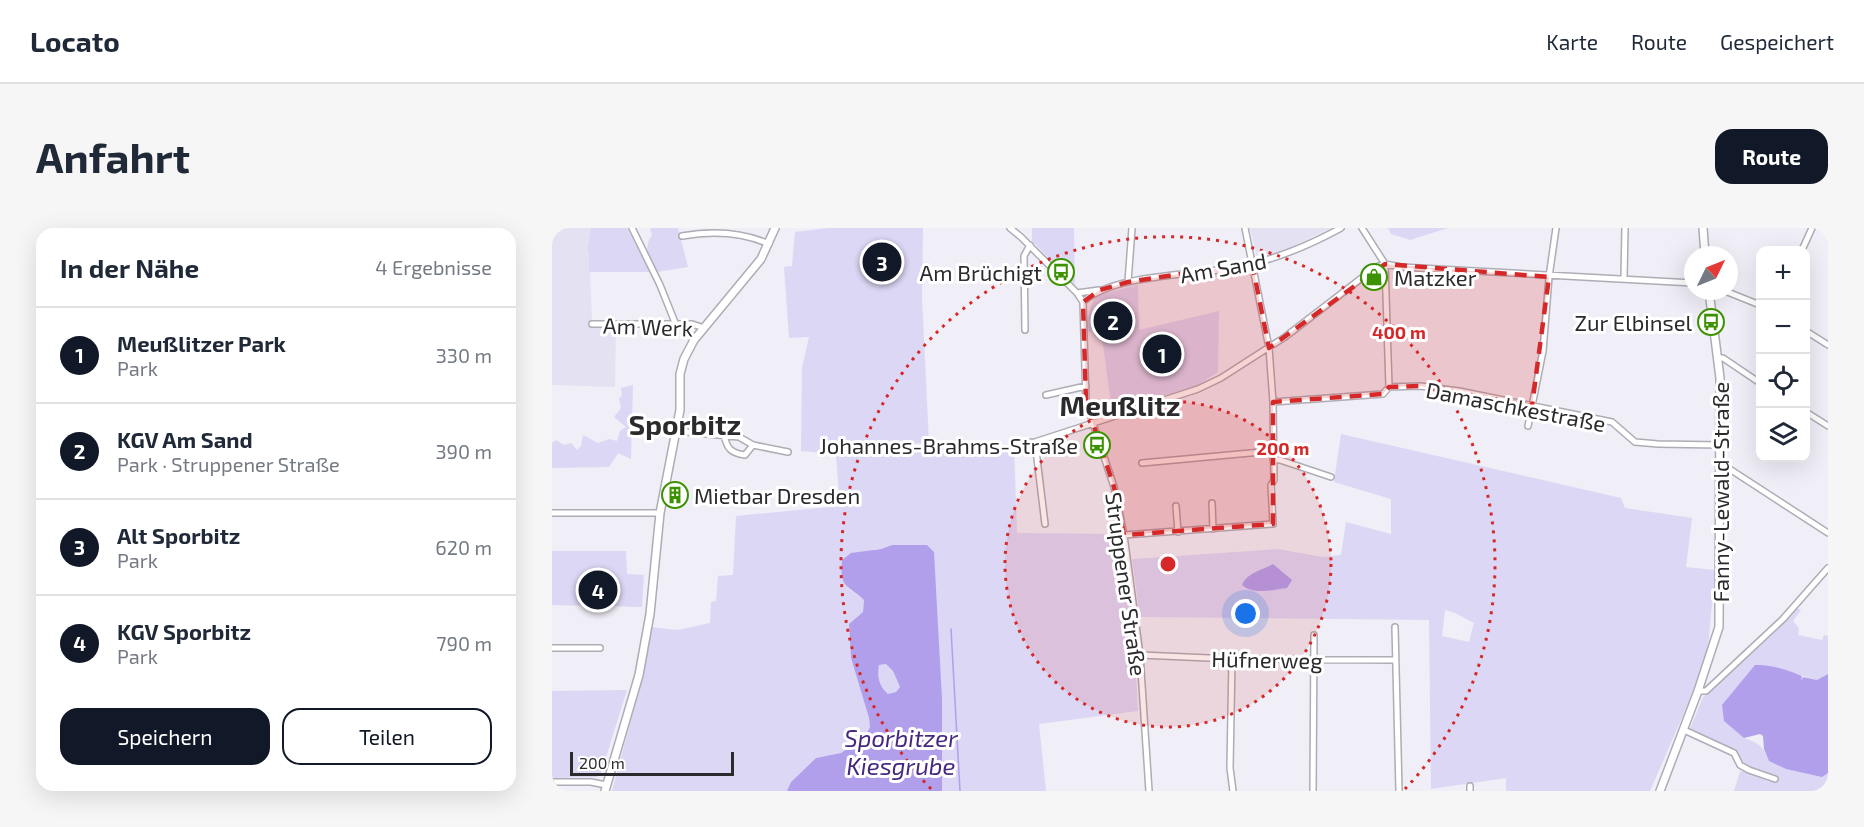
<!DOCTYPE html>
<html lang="de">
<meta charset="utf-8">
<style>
body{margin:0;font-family:"Exo 2",sans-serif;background:#f6f6f7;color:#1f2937}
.controls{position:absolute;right:18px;top:18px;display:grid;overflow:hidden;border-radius:12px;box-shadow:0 6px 24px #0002}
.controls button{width:54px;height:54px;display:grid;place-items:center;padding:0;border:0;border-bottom:2px solid #e0e1e3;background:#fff;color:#1f2937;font:30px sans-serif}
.compass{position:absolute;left:1132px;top:18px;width:54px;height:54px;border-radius:50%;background:#fff;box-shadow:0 6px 24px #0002;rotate:47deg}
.scale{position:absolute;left:18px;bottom:15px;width:164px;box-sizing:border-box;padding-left:6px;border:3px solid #2b2a2d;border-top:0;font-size:16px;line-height:21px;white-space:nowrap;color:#2b2a2d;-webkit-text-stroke:4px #fff;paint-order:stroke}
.you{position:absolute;left:694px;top:386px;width:21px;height:21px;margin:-15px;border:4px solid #fff;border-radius:50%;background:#1a73e8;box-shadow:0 0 0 9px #1a73e833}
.badge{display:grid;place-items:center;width:39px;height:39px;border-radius:50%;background:#111827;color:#fff;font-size:20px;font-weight:700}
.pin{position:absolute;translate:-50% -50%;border:3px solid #fff;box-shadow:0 2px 6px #0006}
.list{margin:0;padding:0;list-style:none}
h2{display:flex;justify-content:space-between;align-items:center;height:78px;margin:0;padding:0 24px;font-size:26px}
h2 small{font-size:20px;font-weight:400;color:#747a83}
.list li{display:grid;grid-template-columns:39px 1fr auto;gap:18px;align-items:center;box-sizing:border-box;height:96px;padding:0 24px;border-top:2px solid #e0e1e3}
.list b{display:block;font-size:22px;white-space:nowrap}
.list p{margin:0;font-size:20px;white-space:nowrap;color:#747a83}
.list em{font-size:20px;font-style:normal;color:#747a83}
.actions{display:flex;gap:12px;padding:18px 24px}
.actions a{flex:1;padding:14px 0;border:2px solid #111827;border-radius:18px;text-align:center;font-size:21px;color:#111827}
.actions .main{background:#111827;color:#fff}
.icon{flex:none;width:33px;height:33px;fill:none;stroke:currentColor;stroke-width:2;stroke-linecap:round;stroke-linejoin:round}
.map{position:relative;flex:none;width:1276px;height:563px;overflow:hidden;border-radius:18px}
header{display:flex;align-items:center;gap:36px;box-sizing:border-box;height:84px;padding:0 30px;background:#fff;border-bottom:2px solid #e0e1e3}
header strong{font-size:28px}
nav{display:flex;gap:33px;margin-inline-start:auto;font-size:21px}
.intro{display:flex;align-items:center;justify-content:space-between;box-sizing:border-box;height:144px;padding:0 36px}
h1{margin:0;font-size:42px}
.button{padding:15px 27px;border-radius:18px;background:#111827;color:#fff;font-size:21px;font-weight:700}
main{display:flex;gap:36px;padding:0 36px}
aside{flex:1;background:#fff;border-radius:18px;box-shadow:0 6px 24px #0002}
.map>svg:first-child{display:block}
</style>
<header>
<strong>Locato</strong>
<nav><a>Karte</a><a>Route</a><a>Gespeichert</a></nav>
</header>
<div class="intro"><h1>Anfahrt</h1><a class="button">Route</a></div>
<main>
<aside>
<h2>In der Nähe<small>4 Ergebnisse</small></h2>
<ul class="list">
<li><span class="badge">1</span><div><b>Meußlitzer Park</b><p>Park</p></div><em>330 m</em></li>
<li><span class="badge">2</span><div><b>KGV Am Sand</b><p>Park · Struppener Straße</p></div><em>390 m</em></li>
<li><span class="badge">3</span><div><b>Alt Sporbitz</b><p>Park</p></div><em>620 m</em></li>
<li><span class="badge">4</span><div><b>KGV Sporbitz</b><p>Park</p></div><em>790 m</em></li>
</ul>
<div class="actions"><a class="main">Speichern</a><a>Teilen</a></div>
</aside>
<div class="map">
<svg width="1276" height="563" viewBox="0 0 1276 563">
<rect width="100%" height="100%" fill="#f0eef7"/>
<!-- built -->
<path fill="#e4e2f2" d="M0,0H39L35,22H37L40,92H64L63,159L0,157Z
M698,0H779L735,21L705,30Z"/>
<!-- green -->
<path fill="#dcd7f4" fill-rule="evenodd" d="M39,0H75L98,44H37V23L35,22Z
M98,0H126L136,39L105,44C98,31 90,21 100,7Z
M276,0H371L370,70L377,215L324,217L274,225L249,223L250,140L257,109L237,110L232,39L240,38L243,4Z
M480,0H522L523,57L480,13Z
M836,0H896L858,12L839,6Z
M586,57L587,102L667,83L666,144L644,158L560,183L550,109H543L542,103L535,104C536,90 536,78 546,67Z
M81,157L79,231L66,225L57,239L0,240V215L4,212L12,217L19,215L25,222L29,218L31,207L46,215L57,211L65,213L68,203L74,199L62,189L69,180L67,170L70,168L69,160Z
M789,206L1069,270L1073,280L1140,290L1134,339L1163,342V369L1160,374L1156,421L1138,471L1098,563H954V550L879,561L877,392L588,389L580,331L726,321L771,329L789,327L794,294L839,306V271L782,254ZM893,382L903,385L922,395L917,414L890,408Z
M426,217V223L428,222V217H462L465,305L568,306L583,429L586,483L487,496L494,563H390L389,529L340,317L329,321H322L296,360L312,372L311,384L297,396L299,430L317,490L318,499L313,508L289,525L264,530L239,554L235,563H60L91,447L99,399L126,402L158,395L159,374L164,373L166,348L181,347L184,288L288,278L284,228C330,217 379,219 426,217Z
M0,323H74L75,346L92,347L90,379L0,377Z
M1245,380L1249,382L1241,393L1247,400L1246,407L1270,412L1272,407L1276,408V446L1265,452L1241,445L1192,510C1207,515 1211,518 1217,533L1235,541L1270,548L1276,545V563H1182L1188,544L1193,542L1217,554H1222L1190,536L1185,523L1138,501L1151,469Z
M334,436L341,443L348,459L344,464L336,466C327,457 325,449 327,437Z
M75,462L49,545L45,549L0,550V463Z"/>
<!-- water -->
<path fill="#b19fec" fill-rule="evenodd" d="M340,317H375L382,324L390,471V563H235L239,554L264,530L289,525L313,508L318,499L317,490L299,430L297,396L311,384L312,372C293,355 288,360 290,332L299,325L329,321ZM334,436L341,443L348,459L344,464L336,466C327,458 325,449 327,437Z
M721,336L740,352L735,360C721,362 701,367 690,357C696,344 709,343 721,336Z
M1203,437C1218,436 1236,442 1250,448L1249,453L1251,449L1265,452L1276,446V545L1270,549L1234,541L1217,533L1212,521L1211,508L1208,506L1192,510L1172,493L1170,477Z"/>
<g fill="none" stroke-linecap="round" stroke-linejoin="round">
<!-- stream -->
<path stroke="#b19fec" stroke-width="1.5" d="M399,401L408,563"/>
<defs>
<path id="minor" d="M80,0L108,57L124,97
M458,0L469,9L525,65L531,74L534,174L562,259L572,307L588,427L597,563
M810,0L833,36L837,159
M130,8C158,3 190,4 217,16
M1250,22L1260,0
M1072,50L1073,0
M576,54L580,0
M1173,63L1208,77
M525,65L547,62
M531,74C563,45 643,48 686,39C722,32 756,18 789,0
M40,96H140L152,100
M473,102L472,28L478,17
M1254,103L1276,117
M1167,130H1171L1208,155
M494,167L534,158
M721,174L831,166L837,159L868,158L907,163L1060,194L1083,214L1106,216L1168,217
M1254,184L1276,198
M976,198L991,123L997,49L1004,0
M124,203L187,209L201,217L236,224
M172,207C175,221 179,225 193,227L201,217
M483,214L493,296
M462,215L483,214L646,161L669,150L733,109L824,39L833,36L849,39L1141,55
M721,231L728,232L779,249
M590,235L721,223
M1168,237L1173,238L1276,305
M660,275L661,301
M624,278L626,304
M0,285H108
M572,307L721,296L719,257L722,252L721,174L717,120L693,0
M843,399L847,563
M0,420H48
M588,427L680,431L843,432
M680,431L678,540L681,563
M1146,463H1154L1231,391L1276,340
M1132,502L1182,525L1188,537L1197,542L1223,551
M0,554H39L54,557
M918,558V563
M761,563L762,407"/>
<path id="tertiary" d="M1151,0L1153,27
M53,563L87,447L98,386L108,285L128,182V146L132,131L142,112L209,31L223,0
M1108,563L1146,463L1167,399L1168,150L1157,63"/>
</defs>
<!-- minor casing -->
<use href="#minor" stroke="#aeacb4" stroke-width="8"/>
<!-- tertiary casing -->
<use href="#tertiary" stroke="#aeacb4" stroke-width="10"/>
<!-- minor -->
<use href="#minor" stroke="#fff" stroke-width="5"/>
<!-- tertiary -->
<use href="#tertiary" stroke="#fff" stroke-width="7"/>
</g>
<!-- marked area -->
<path fill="#d62828" fill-opacity="0.2" stroke="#d62828" stroke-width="4.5" stroke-dasharray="12 8" stroke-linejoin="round" d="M700,35L717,120L833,36L997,49L980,178L868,158L837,159L831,166L721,174V296L572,307L562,259L534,174L531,74L548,62L576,54Z"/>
<!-- distance rings -->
<circle cx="616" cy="336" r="163" fill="#d62828" fill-opacity=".12"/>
<g fill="none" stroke="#d62828" stroke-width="3" stroke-dasharray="3 6">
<circle cx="616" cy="336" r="163"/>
<path d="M379 561A327 327 0 1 1 853 561"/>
</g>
<!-- icons -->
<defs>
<symbol id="bus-ring" viewBox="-11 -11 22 22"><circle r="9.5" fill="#fff" stroke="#3c9200" stroke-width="1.5"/><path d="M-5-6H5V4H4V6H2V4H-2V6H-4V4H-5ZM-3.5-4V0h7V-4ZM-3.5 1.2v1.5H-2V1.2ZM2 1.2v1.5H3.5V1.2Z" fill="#3c9200"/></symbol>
<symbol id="shop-ring" viewBox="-11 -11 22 22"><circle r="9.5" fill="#fff" stroke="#3c9200" stroke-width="1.5"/><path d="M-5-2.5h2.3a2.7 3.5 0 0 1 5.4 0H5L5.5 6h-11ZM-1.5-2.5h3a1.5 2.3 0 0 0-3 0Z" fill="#3c9200"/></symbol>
<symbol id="building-ring" viewBox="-11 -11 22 22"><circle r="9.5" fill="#fff" stroke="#3c9200" stroke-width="1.5"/><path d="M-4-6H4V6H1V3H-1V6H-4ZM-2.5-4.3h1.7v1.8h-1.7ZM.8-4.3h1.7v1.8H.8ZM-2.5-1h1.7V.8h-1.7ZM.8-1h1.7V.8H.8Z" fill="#3c9200"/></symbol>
</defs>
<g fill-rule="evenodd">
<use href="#bus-ring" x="494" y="29" width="30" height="30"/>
<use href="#shop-ring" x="807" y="34" width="30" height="30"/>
<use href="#bus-ring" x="1144" y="79" width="30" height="30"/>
<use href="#bus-ring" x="530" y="202" width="30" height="30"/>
<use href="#building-ring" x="108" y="252" width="30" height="30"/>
</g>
<g text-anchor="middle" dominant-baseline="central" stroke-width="6" stroke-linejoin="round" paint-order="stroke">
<!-- street labels -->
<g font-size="22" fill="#2b2a2d" stroke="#fff">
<text transform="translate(671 39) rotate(-10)">Am Sand</text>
<text transform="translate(96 98) rotate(2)">Am Werk</text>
<text transform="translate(964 178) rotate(11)">Damaschkestraße</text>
<text transform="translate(1168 264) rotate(-90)">Fanny-Lewald-Straße</text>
<text transform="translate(575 356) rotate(82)">Struppener Straße</text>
<text transform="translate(715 431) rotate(1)">Hüfnerweg</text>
</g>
<!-- poi labels -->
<g font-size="22" fill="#2b2a2d" stroke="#fff" text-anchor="end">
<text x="490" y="44">Am Brüchigt</text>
<text x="842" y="49" text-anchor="start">Matzker</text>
<text x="1140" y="94">Zur Elbinsel</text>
<text x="526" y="217">Johannes-Brahms-Straße</text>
<text x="142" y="267" text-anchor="start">Mietbar Dresden</text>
</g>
<!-- water labels -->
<g font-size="24" font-style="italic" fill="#45277f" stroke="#fff">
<text x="349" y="509">Sporbitzer<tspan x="349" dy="28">Kiesgrube</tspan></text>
</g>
<!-- district labels -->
<g font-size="28" font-weight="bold" fill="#2b2a2d" stroke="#fff">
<text x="568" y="177">Meußlitz</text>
<text x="133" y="196">Sporbitz</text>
</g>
</g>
<circle cx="616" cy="336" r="9" fill="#d62828" stroke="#fff" stroke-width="3"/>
<g font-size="18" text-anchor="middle" font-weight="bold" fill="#d62828" stroke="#fff" stroke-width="6" stroke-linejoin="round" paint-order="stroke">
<text x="847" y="111">400 m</text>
<text x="731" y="227">200 m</text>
</g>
</svg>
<div class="controls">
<button>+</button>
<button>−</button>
<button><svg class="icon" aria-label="locate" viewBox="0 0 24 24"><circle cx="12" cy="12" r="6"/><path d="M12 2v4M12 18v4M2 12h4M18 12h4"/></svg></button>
<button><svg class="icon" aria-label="layers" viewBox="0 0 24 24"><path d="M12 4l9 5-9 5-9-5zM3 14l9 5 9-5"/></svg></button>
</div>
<svg class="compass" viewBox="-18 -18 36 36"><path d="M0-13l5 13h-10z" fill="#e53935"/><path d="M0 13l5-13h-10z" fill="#747a83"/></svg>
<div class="scale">200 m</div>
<div class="you"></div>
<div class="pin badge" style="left:610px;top:126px">1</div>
<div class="pin badge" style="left:561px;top:93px">2</div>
<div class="pin badge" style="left:330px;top:34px">3</div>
<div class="pin badge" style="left:46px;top:362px">4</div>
</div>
</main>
